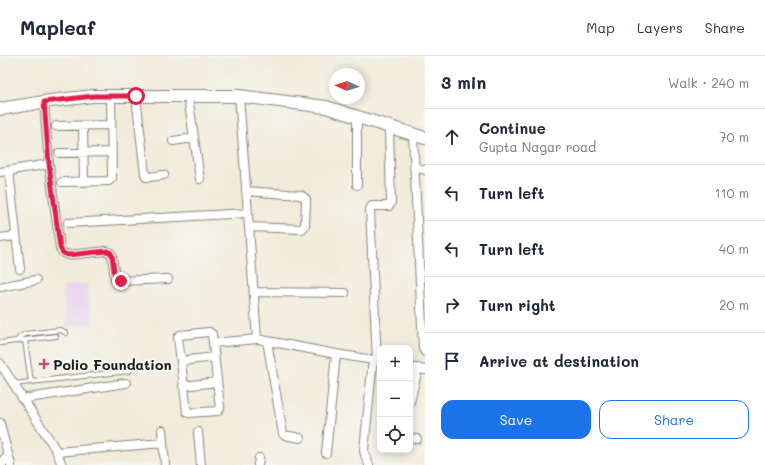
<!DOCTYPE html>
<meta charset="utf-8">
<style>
body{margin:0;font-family:Mali,sans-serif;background:#f6f6f7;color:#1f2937}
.controls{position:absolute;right:12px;bottom:12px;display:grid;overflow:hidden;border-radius:8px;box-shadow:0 2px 10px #0003}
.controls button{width:36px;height:36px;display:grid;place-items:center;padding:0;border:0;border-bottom:1px solid #e0e1e3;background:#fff;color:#1f2937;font:20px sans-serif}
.compass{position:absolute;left:329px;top:12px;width:36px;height:36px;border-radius:50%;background:#fff;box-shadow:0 2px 10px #0003;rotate:273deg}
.stop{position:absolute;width:12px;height:12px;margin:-9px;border:3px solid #e11d48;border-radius:50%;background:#fff}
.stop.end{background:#e11d48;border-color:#fff;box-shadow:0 1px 4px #0008}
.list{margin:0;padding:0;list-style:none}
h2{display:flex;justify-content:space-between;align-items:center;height:52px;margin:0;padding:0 16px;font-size:17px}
h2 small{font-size:13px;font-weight:400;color:#747a83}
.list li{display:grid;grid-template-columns:26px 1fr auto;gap:12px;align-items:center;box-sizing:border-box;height:56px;padding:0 16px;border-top:1px solid #e0e1e3}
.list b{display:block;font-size:15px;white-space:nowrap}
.list p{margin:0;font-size:13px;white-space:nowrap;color:#747a83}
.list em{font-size:13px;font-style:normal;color:#747a83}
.actions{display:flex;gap:8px;padding:12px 16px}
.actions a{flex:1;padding:9px 0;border:1px solid #1a73e8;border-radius:12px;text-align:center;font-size:14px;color:#1a73e8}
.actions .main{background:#1a73e8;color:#fff}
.icon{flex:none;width:22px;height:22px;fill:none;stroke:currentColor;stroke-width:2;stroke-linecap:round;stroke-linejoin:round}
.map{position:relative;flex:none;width:425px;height:409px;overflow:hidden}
header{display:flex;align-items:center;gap:24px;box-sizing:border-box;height:56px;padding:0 20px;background:#fff;border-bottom:1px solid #e0e1e3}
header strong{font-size:19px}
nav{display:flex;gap:22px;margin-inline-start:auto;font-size:14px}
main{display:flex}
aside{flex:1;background:#fff}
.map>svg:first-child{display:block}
</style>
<header>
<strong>Mapleaf</strong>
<nav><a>Map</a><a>Layers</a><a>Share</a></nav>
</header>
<main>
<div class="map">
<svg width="425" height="409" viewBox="0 0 425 409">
<rect width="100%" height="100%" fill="#f6f6f2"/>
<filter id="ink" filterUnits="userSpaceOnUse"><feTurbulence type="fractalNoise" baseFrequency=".025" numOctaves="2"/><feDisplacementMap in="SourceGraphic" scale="8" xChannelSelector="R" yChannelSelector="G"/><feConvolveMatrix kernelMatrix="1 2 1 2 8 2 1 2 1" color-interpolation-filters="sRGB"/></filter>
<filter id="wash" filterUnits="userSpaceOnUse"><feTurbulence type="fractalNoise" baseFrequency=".012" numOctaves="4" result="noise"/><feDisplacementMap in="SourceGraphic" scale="16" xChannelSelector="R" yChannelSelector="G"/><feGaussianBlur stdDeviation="0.9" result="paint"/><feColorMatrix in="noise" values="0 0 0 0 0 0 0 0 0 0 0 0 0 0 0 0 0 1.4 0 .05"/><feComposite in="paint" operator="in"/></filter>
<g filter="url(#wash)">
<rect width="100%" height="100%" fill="#f1ebd9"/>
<!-- built -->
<path fill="#e9d2ed" d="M87,228L94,269L66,271L62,231Z"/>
</g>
<g filter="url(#ink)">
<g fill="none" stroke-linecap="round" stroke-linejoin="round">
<defs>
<path id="lane" d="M25,284L31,326
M17,285L20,281L25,278L61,274L66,277
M0,287L56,280
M13,328L129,315"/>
<path id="street" d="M136,40L145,118L146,121H149L164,119
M188,40L200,123
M44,46L49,108L60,192L63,197L68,199L107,195L111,197L112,199L115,223L118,225L168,223
M56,70L111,69
M83,70L84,126
M413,78L423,292L425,296
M173,85L194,82
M59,97L111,96
M414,111L425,114
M9,115L20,213
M0,116L49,108
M62,126L109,125L112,122L111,40
M357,129V61
M246,135L301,139L306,143V145L305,169L302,173L249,171
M68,167L248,157
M0,182L16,180
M0,231L36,224
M254,236L345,237
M209,276L212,278L220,352L218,355L188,357L187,356L178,281L180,279Z
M262,284L336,298
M267,285L283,378L289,380L300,382
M213,287L257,283L248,157L239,40
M181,305L214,301
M377,305L370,153L372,150H389L391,147L389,71
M0,307L56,394L62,409
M410,311L425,314
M183,330L217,326
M22,343L126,327
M410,346L418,312
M0,367L2,376
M162,374L165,409
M198,376L201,409
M0,377L2,376L11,409
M410,382L417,383
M57,396L163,387
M326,397L336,298L380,305
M2,409L4,403L9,401
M258,409L259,402
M369,409L365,399L364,394L373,304"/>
<path id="secondary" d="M0,53L50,45L93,40H239L326,51L425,82"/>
</defs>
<!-- lane casing -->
<use href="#lane" stroke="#86847a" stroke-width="6"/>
<!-- street casing -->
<use href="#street" stroke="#86847a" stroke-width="10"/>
<!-- secondary casing -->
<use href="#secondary" stroke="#86847a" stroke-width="14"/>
<!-- lane -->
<use href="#lane" stroke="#fff" stroke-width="4"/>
<!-- street -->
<use href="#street" stroke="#fff" stroke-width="8"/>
<!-- secondary -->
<use href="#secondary" stroke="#fff" stroke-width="12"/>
</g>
</g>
<g fill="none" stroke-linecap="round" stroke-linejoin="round" filter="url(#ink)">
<!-- route -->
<path stroke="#e11d48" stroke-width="5" d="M121,225H118L115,223L112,199L111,197L107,195L68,199L63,197L60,192L49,108L44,46L93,40H136"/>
</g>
<!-- markers -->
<path fill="#d1495b" stroke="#f6f6f2" stroke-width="1.5" d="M42 302h4v4h4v4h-4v4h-4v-4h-4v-4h4z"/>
<g text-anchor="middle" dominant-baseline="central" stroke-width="4" stroke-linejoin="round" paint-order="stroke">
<!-- poi labels -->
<g font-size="14" font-weight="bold" fill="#1c1c1c" stroke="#f6f6f2" text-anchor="start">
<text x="53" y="308">Polio Foundation</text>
</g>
</g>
</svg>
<div class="controls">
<button>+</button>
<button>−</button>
<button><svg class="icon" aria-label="locate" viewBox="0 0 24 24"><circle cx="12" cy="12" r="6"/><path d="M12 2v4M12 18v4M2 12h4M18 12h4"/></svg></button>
</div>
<svg class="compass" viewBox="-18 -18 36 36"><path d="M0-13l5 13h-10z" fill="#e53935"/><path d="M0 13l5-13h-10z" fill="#747a83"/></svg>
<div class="stop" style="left:136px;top:40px"></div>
<div class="stop end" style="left:121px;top:225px"></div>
</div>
<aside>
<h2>3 min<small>Walk · 240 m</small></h2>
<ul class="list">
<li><svg class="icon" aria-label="ahead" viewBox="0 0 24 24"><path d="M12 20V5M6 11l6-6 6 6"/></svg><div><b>Continue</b><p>Gupta Nagar road</p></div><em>70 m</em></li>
<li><svg class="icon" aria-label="left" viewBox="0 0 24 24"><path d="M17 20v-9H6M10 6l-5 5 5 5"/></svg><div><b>Turn left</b></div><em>110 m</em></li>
<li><svg class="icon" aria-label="left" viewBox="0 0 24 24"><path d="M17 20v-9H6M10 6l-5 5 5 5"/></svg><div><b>Turn left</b></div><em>40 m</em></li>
<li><svg class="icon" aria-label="right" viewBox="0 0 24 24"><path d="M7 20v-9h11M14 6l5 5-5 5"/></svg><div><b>Turn right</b></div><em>20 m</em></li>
<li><svg class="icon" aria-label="arrive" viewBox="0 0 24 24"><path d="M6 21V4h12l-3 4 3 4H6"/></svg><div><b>Arrive at destination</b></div></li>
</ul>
<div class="actions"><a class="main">Save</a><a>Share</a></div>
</aside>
</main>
